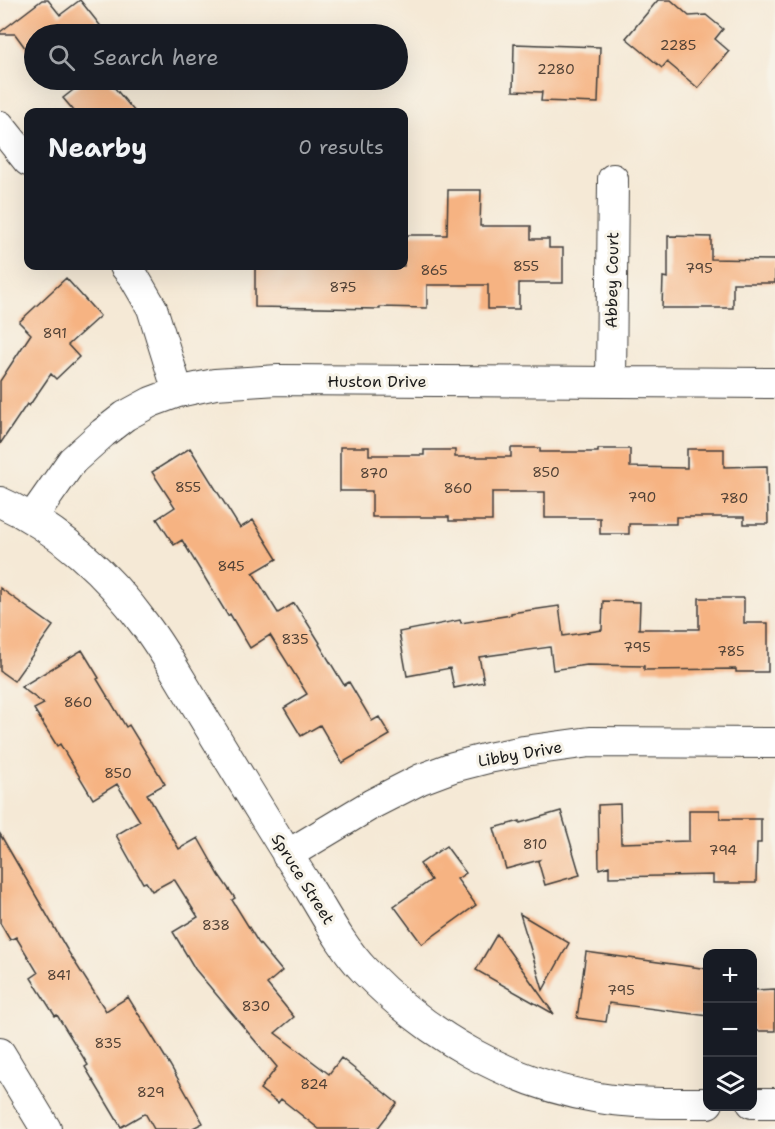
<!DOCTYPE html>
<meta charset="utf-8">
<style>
body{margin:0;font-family:"Shantell Sans",sans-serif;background:#242831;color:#f1f3f6}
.controls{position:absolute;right:18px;bottom:18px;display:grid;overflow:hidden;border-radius:12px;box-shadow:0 6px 24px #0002}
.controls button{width:54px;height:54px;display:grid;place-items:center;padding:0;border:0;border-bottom:2px solid #363941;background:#171b24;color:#f1f3f6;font:30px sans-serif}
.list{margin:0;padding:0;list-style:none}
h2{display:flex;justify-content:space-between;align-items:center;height:78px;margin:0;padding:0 24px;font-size:26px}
h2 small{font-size:20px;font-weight:400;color:#9ea1a6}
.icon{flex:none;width:33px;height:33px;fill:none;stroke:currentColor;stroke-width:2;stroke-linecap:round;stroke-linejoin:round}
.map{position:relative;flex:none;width:775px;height:1129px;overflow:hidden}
.search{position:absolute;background:#171b24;box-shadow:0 6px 24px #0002;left:24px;top:24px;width:384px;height:66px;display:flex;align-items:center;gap:15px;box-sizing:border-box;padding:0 21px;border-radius:33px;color:#9ea1a6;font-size:22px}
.panel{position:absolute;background:#171b24;box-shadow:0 6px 24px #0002;left:24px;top:108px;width:384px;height:162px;border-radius:12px}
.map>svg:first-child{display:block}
</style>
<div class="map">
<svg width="775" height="1129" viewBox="0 0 775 1129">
<rect width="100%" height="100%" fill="#f7f3e8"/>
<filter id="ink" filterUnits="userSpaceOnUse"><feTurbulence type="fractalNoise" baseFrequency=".0167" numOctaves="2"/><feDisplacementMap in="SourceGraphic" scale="12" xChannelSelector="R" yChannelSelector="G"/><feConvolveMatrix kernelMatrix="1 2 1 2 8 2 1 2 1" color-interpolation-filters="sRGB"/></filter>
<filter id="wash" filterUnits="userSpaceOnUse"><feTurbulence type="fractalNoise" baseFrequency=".008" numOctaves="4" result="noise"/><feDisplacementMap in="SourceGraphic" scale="24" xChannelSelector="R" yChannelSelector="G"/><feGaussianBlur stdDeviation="1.35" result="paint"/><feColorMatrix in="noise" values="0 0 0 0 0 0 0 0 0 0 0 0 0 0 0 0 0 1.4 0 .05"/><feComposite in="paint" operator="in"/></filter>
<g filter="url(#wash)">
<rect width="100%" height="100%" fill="#f5e9d6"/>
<g id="blocks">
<!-- building -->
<path fill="#f6b382" d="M42,0H48L60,15L80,0L107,34H34V60L15,34H0V32Z
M658,0H671L689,16L706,15L723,29L715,39L729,51L698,88L667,62L662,68L626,38Z
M514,44L600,47L598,103L541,101L542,92L513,91Z
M86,80H108L135,112H75L63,98Z
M448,190H481L480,226H531V239H549V248H563V283H519V309H488V285H427V308L380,307V309L255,307V266H404V237H407V235H447Z
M668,236L711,237V259L775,260V283H733V308H662L663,277L668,278Z
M66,278L100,316L68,345L79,357L56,379L51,374L29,406L27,404L0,444V381L31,334L19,322Z
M340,447H369V455H424V450H455V457H511V448H540V452H598V449H630V467L687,468V449H724V467L767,466L768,524H744V517H676V524H629V534H600V518H545V492H492V521H449V517H372V491H340Z
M190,448L240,528L253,520L277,559L253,573L278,613L294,603L299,611H300L320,643L319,644L344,685L349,682L372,721L379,717L390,735L342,763L320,725L301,736L284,708L307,694L270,635L250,648L230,614L228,616L182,540L174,545L157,519L175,507L152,472Z
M0,588L53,626L14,681L0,671Z
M699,598H744V623H768V672H736V669L644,670V666L587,665L553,670L550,647L479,657L484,682L454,688L450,668L407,676L399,632L460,620L461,623L511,615V613L559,606L563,636L602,630L603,601L640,602L639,629H699Z
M82,650L99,678L97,679L126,727L129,725L165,784L147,794L179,849L198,838L219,875L235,898L232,900L258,942L282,971L267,984L294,1017L275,1033L329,1074L341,1058L397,1103L377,1129H319L281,1099L278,1103L260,1089L277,1067L195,969L173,932L198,917L174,879L152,891L146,882L143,883L116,835L140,821L117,784L93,799L60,744L57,746L34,709L44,704L21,687Z
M620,804L621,843L689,841V810H720V819H761V843H757L756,883H713V875L609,877V866L599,869L598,805Z
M561,811L580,875L545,885L538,861L539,860L506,869L494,828L520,821V823Z
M0,834L69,953L106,1011L128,997L170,1065L203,1123L191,1129H154L145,1113L121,1127L85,1067L88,1065L57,1015L55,1016L31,978L38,973L16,937L10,940L0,923Z
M446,846L466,873L457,879L476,905L422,944L394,906L431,880L420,864Z
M520,914L569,943L543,990Z
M497,934L554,1014L476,970Z
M586,952L708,969V1016L609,1003L606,1022L577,1018Z
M775,989V1031H753V990Z"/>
</g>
</g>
<g filter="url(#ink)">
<use href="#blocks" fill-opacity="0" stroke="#3d3b38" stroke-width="1.5"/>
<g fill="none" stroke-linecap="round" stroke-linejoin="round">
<defs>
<path id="street" d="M0,126L28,161
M125,266L134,277L152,308L178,392
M611,382L613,179
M0,502C58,528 108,574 145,625C161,646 174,669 188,692C227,756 266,821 307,885C325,914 341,946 365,971C428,1036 509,1083 599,1098C635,1104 671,1103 708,1103
M32,518L72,461L103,433L125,416L151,402L178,392L215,384L278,380L775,383
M287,855L372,804L421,779L453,767L488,758L524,751L590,742L775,743
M0,1053L46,1129
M752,1103H775"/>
</defs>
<!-- street casing -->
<use href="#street" stroke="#3d3b38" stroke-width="32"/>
<!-- street -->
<use href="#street" stroke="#fff" stroke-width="30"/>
</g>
</g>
<g text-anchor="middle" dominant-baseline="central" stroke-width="6" stroke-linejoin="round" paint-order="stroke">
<!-- number labels -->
<g font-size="14" fill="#524236">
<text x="678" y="45">2285</text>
<text x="556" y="69">2280</text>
<text x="526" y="266">855</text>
<text x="699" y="268">795</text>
<text x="434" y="270">865</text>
<text x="343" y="287">875</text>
<text x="55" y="333">891</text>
<text x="546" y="472">850</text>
<text x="374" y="473">870</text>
<text x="188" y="487">855</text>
<text x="458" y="488">860</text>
<text x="642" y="497">790</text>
<text x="734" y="498">780</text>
<text x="231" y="566">845</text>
<text x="295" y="639">835</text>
<text x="637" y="647">795</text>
<text x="731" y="651">785</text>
<text x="78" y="702">860</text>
<text x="118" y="773">850</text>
<text x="535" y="844">810</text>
<text x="723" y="850">794</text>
<text x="216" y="925">838</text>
<text x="59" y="975">841</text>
<text x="621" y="990">795</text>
<text x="256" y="1006">830</text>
<text x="108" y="1043">835</text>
<text x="314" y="1084">824</text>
<text x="151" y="1092">829</text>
</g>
<!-- street labels -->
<g font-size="16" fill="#1c1c1c" stroke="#f7f3e8">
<text transform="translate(612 280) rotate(-89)">Abbey Court</text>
<text x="377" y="381">Huston Drive</text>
<text transform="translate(520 754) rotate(-10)">Libby Drive</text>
<text transform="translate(303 879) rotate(58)">Spruce Street</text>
</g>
</g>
</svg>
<div class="controls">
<button>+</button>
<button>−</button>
<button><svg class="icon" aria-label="layers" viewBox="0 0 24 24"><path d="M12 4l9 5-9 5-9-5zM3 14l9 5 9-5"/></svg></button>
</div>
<div class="search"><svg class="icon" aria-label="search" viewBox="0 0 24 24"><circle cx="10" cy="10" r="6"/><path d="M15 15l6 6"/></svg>Search here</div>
<section class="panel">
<h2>Nearby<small>0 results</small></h2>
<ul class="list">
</ul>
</section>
</div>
